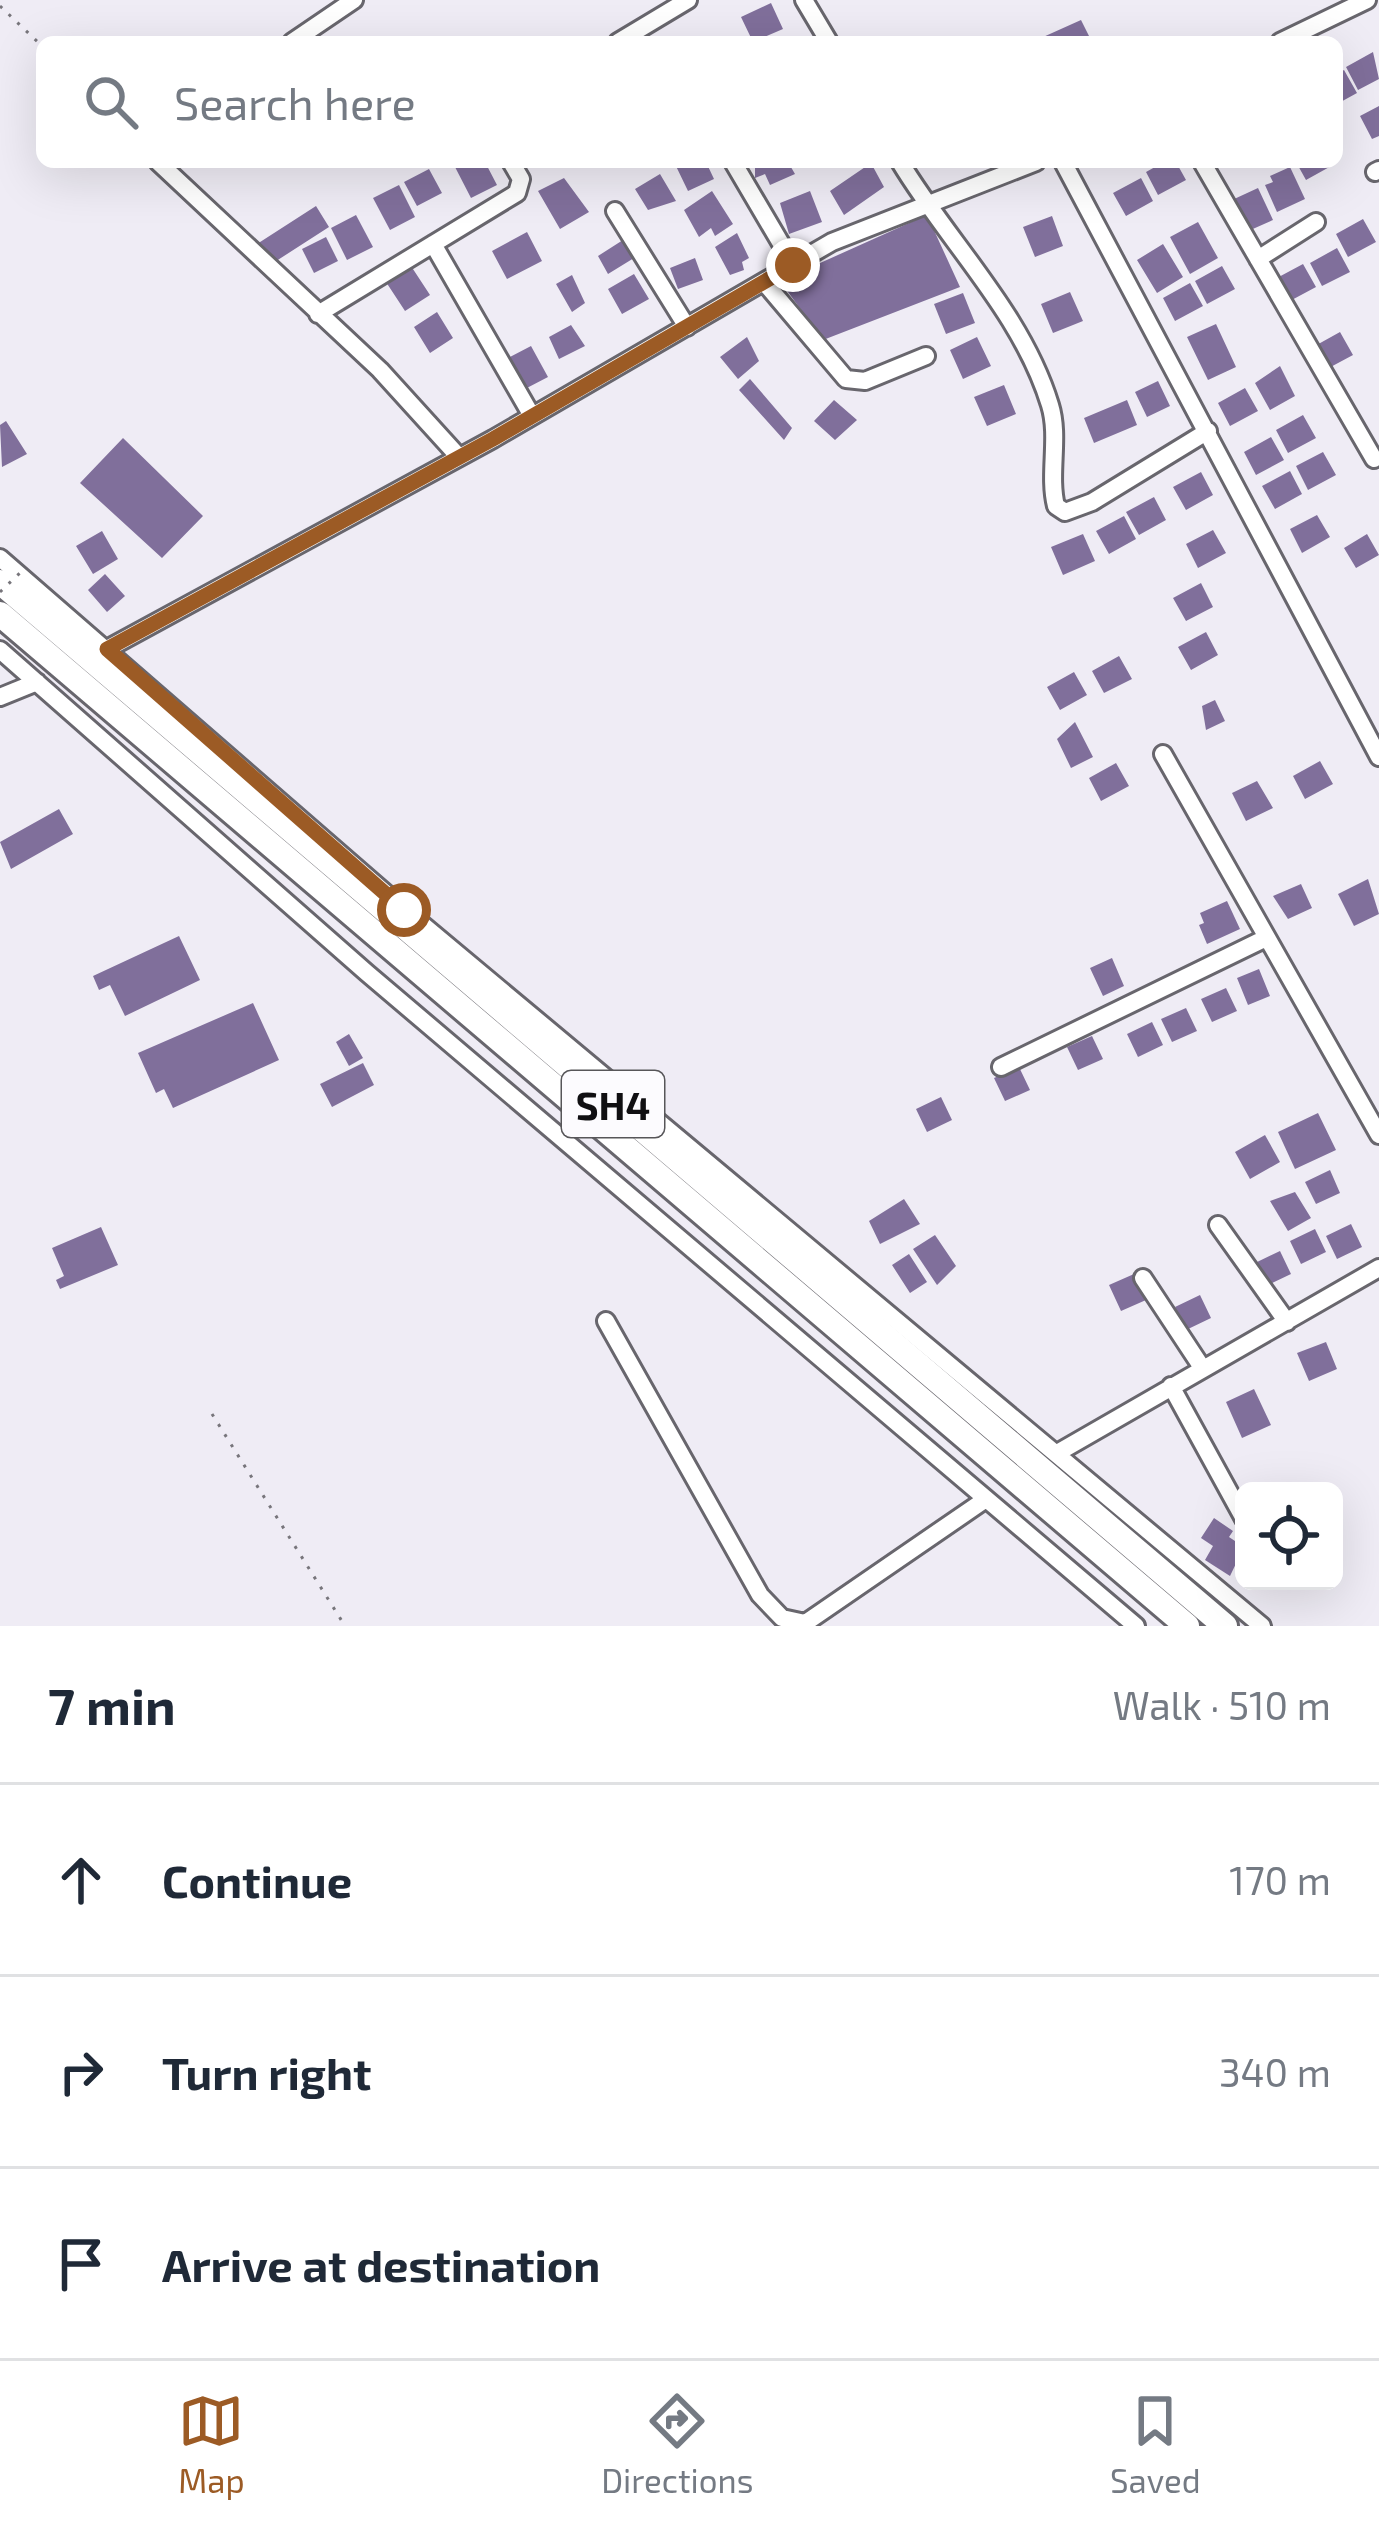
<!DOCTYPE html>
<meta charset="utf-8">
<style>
body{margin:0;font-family:"Exo 2",sans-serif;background:#f2f2f3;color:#1f2937}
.controls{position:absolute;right:36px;bottom:36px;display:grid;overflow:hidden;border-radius:18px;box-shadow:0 12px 48px #0002}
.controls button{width:108px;height:108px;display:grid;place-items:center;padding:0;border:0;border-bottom:3px solid #e0e1e3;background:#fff;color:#1f2937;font:60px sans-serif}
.stop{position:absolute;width:36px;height:36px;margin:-27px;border:9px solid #9c5b25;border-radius:50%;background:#fff}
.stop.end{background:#9c5b25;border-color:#fff;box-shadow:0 3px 12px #0008}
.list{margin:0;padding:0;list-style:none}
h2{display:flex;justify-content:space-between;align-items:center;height:156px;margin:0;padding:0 48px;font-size:51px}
h2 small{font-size:39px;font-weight:400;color:#747a83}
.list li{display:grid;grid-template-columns:78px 1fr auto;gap:36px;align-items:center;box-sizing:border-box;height:192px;padding:0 48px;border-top:3px solid #e0e1e3}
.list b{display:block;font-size:45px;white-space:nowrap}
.list em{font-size:39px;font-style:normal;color:#747a83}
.icon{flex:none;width:66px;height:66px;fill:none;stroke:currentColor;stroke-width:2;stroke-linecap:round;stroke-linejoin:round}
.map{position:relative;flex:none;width:1379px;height:1626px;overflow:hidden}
.search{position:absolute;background:#fff;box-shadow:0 12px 48px #0002;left:36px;right:36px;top:36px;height:132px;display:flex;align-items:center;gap:30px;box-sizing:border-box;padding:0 42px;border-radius:18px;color:#747a83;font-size:45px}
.sheet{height:732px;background:#fff}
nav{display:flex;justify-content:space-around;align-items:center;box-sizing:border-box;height:168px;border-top:3px solid #e0e1e3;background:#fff;font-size:33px;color:#747a83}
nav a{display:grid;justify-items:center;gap:6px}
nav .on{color:#9c5b25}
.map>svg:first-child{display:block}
</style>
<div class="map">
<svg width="1379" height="1626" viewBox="0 0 1379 1626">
<rect width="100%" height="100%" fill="#efecf5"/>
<!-- building -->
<path fill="#806f9b" d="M771,3L783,29L753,42L741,17Z
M1081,20L1092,42H1032Z
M1373,52L1379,79L1358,90L1346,67Z
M1344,70L1357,93L1337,104V74Z
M1379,106V136L1372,139L1360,116Z
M463,162H485L497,185L471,198L455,167Z
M674,162H706L714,179L688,191Z
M764,162H788L795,174L770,185L765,174L755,178V167Z
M1164,162H1176L1186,180L1158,195L1146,172Z
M1296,162H1331L1333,165L1306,180Z
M871,163L884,187L844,215L830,191Z
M1290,167L1305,199L1277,212L1265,185L1273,182L1270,176Z
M429,169L442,193L417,206L404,182Z
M660,174L676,201L648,210L635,189Z
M564,178L589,212L560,229L538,191Z
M1141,178L1153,201L1126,216L1113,193Z
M399,185L415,217L390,230L373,198Z
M1258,188L1273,220L1246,232L1232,200Z
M712,191L733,224L715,236L711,228L699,237L684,210Z
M810,191L822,222L789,234L780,203Z
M316,206L329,227L270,265L257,244Z
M356,215L373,247L347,260L331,228Z
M927,215L960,287L823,340L780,281Z
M1052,216L1063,246L1035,257L1023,227Z
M1363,219L1376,242L1348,257L1336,234Z
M1198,222L1218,258L1190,274L1170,237Z
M527,232L542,261L507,279L492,251Z
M737,233L749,258L742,262L744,270L730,275L715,247Z
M326,237L338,261L314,273L302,249Z
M623,240L634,258L608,274L598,256Z
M1163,244L1183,277L1157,293L1137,260Z
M1337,248L1350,272L1322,286L1310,263Z
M695,258L703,280L678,289L670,268Z
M1303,264L1316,287L1288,302L1275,279Z
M411,266L430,295L405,311L386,282Z
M1222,266L1235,289L1207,304L1195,281Z
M634,274L649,299L622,314L608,289Z
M572,275L585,303L572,312L556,284Z
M1190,283L1203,306L1175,321L1163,298Z
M1070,292L1083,321L1053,333L1041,304Z
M963,293L975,323L946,334L934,304Z
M437,312L453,338L430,353L414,327Z
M1216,324L1236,367L1208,380L1187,337Z
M571,325L585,346L559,359L549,337Z
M1340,332L1353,355L1325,370L1313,347Z
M747,337L759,361L738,379L720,357Z
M977,337L991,366L963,379L950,350Z
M531,346L548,377L523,390L506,359Z
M1280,366L1295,396L1270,410L1255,383Z
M750,379L792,428L784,440L739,390Z
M1158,381L1170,406L1147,417L1135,392Z
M1004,385L1016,414L987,426L974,397Z
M1245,388L1258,411L1230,426L1218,403Z
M834,400L857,420L835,440L814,421Z
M1127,400L1137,425L1094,443L1084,418Z
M1303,415L1316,438L1288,453L1276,430Z
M6,421L27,454L2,467L0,425Z
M1271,437L1284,460L1256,475L1244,452Z
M123,438L203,516L162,558L80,483Z
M1323,452L1336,475L1308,490L1296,466Z
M1290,471L1302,494L1275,509L1262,486Z
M1201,472L1213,495L1186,510L1173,487Z
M1154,497L1166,520L1139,535L1126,512Z
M1317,515L1330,537L1302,553L1290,529Z
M1124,516L1136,539L1109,554L1096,531Z
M1213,530L1226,553L1198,568L1186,544Z
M102,531L118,559L93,574L76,546Z
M1083,534L1095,561L1063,575L1051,547Z
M1367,534L1379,555L1356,568L1344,548Z
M105,574L125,596L107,612L88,590Z
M1201,583L1213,607L1186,621L1173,598Z
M1206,632L1218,655L1191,670L1178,647Z
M1119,656L1132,679L1104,693L1092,671Z
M1074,672L1087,695L1060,710L1047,687Z
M1215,700L1225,721L1206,730L1202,706Z
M1075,722L1093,757L1071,768L1057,739Z
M1320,761L1333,784L1305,799L1293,776Z
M1116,763L1129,786L1101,801L1089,778Z
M1257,781L1273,808L1246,821L1232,793Z
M59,809L73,834L11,869L0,842Z
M1368,879L1379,914L1354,926L1338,894Z
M1301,884L1312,908L1288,919L1273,896Z
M1227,901L1240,929L1207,944L1199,925L1204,923L1200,913Z
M179,936L200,980L125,1016L110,985L99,990L93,976Z
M1112,958L1124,986L1103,996L1090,968Z
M1259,969L1270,996L1248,1005L1237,978Z
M1226,988L1237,1011L1212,1022L1201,999Z
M253,1003L279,1060L173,1108L164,1089L156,1093L138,1053Z
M1186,1008L1197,1031L1172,1042L1161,1019Z
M1152,1022L1163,1045L1138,1057L1127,1034Z
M349,1034L363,1058L349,1066L336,1042Z
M1092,1036L1103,1059L1078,1070L1067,1047Z
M363,1063L374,1085L332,1107L320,1084Z
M1019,1067L1030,1090L1005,1101L994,1078Z
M941,1097L952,1120L927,1132L916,1109Z
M1318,1113L1336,1150L1295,1169L1278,1132Z
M1265,1135L1280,1162L1250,1179L1235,1152Z
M1330,1170L1340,1193L1316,1204L1305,1182Z
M1295,1192L1311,1218L1288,1231L1270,1201Z
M904,1199L920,1224L880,1244L869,1221Z
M1351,1224L1362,1247L1337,1259L1326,1236Z
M101,1227L118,1265L60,1289L56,1280L64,1276L52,1248Z
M1315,1229L1326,1252L1301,1264L1290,1241Z
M935,1235L956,1266L937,1285L913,1249Z
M1280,1251L1291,1274L1266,1286L1255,1263Z
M909,1254L927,1282L910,1293L892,1265Z
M1134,1274L1146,1300L1121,1311L1109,1285Z
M1200,1295L1211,1318L1186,1330L1175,1307Z
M1326,1342L1337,1369L1309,1381L1297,1353Z
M1254,1389L1271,1425L1242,1438L1226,1402Z
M1214,1518L1233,1531L1229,1537L1244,1547L1230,1576L1205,1560L1213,1546L1201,1538Z"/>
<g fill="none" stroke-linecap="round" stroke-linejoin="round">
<defs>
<path id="minor" d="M804,0L829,42
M292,42L354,0
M618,42L688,0
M1280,42L1367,0
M158,162L380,370L459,457
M733,162L793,264
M900,162C948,242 1022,313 1050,405C1060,437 1048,474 1056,506L1065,512L1092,502L1208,431
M1063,162L1379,757
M1202,162L1374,459
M1375,172L1379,170
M615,211L687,327
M433,244L532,416
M1258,259L1316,222
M764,282L846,379L865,381L926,356
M318,314L517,193L521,179L511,162
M0,558L405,910L1262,1626
M107,649L493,439L832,242L1036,162
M0,650L367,973L1136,1626
M0,697L37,682
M1163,754L1379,1135
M1001,1067L1264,939
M1218,1225L1287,1322
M1143,1278L1203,1369
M606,1321L760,1595L782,1618L805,1623
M1171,1386L1244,1519
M1059,1452L1379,1268
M801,1626L986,1499"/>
<path id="highway" d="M0,582L1225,1626
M0,614L1187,1626"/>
</defs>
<!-- minor casing -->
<use href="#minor" stroke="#68666d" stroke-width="22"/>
<!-- highway casing -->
<use href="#highway" stroke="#68666d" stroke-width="30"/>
<!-- path -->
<path stroke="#77757b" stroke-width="3" stroke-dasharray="3 9" stroke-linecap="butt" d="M0,6L42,46
M212,1414L345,1626"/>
<!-- minor -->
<use href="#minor" stroke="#fff" stroke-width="16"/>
<!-- highway -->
<use href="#highway" stroke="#fff" stroke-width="24"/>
<!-- path-bridge -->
<path stroke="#77757b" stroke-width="3" stroke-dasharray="3 9" stroke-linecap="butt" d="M0,592L23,570"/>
</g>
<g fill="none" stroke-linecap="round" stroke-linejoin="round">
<!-- route -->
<path stroke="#9c5b25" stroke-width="15" d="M404,910L107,649L493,439L793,265"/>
</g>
<g text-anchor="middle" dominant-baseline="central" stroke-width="9" stroke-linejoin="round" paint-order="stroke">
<!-- shield labels -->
<rect fill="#fcfbfe" stroke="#575659" stroke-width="3" x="562" y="1071" width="102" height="66" rx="9"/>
<g font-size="39" font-weight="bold" fill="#100f12">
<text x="613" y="1104">SH4</text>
</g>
</g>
</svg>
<div class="controls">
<button><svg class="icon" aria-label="locate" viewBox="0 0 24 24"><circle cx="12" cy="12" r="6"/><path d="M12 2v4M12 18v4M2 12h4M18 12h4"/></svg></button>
</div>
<div class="stop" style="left:404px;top:910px"></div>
<div class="stop end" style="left:793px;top:265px"></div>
<div class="search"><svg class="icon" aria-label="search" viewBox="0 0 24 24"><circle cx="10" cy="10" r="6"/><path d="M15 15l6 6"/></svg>Search here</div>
</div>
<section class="sheet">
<h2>7 min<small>Walk · 510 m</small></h2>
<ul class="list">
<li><svg class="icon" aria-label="ahead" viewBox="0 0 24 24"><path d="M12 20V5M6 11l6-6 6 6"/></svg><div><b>Continue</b></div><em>170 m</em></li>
<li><svg class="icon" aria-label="right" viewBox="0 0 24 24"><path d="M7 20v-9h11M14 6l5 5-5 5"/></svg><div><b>Turn right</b></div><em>340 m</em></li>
<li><svg class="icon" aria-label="arrive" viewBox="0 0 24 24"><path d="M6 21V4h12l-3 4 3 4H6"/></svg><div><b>Arrive at destination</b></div></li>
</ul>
</section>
<nav>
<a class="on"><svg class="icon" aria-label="map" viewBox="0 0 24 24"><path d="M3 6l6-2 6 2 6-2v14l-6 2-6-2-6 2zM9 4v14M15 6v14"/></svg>Map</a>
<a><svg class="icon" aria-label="directions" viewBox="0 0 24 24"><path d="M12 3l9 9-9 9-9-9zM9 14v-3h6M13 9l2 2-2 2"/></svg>Directions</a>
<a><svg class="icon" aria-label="saved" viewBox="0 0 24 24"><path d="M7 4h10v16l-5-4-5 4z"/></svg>Saved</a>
</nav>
